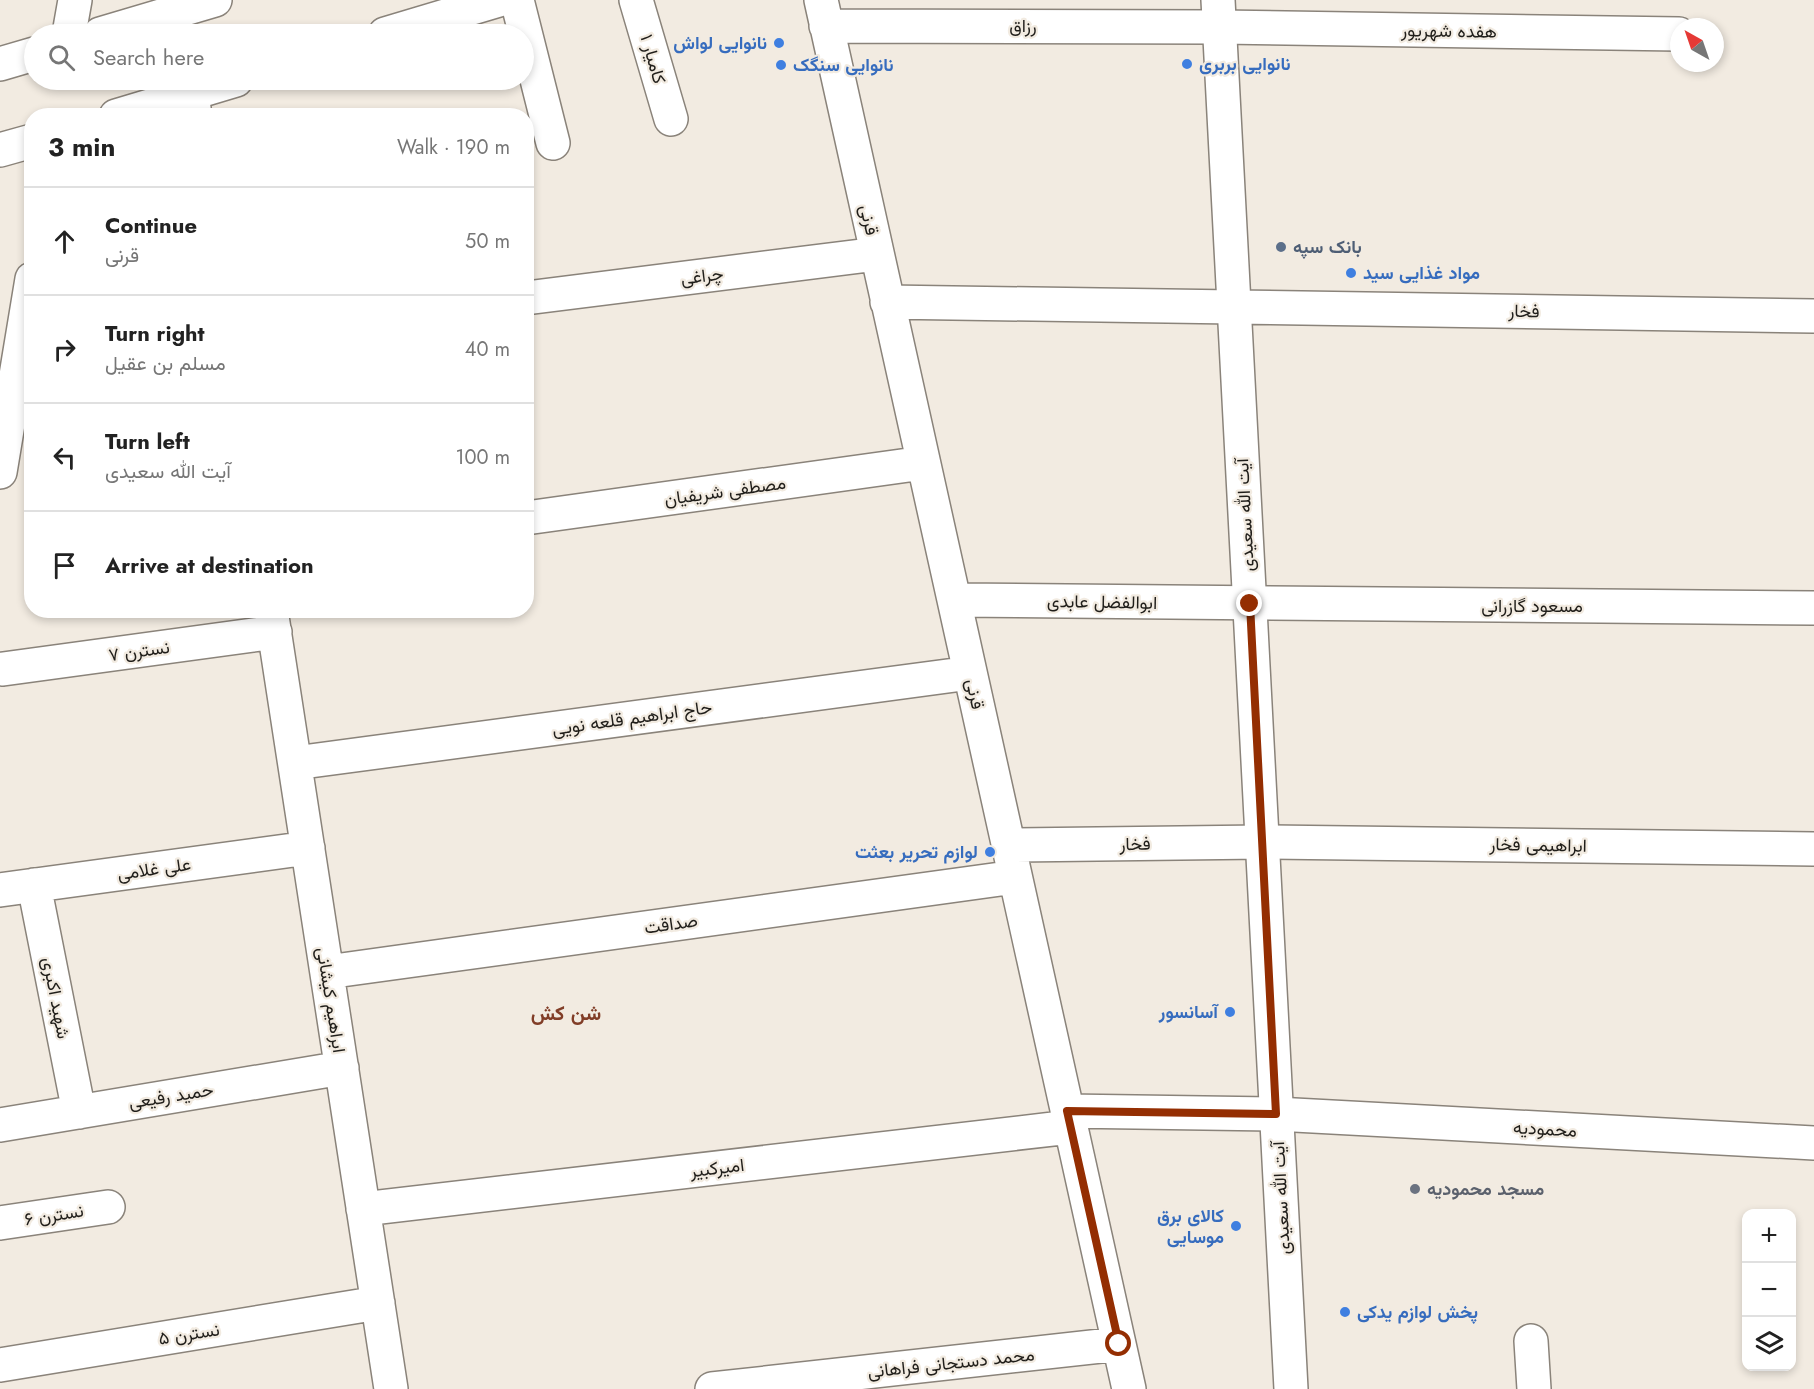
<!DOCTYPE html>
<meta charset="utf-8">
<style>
body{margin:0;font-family:Jost,Vazirmatn,sans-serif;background:#f6f6f6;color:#222}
.controls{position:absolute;right:18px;bottom:18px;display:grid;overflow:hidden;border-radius:12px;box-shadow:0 3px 9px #0003}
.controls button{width:54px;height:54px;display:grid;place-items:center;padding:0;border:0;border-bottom:2px solid #e0e0e0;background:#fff;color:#222;font:30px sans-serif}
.compass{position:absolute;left:1670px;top:18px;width:54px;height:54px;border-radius:50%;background:#fff;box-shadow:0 3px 9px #0003;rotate:320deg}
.stop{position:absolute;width:18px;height:18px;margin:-14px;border:4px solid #942e02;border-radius:50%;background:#fff}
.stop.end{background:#942e02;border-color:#fff;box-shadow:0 2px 6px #0008}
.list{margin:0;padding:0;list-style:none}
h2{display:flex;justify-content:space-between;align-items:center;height:78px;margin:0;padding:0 24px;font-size:26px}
h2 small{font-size:20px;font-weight:400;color:#767676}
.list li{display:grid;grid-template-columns:39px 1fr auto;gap:18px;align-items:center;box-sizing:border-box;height:108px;padding:0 24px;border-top:2px solid #e0e0e0}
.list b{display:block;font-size:22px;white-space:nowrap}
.list p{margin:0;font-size:20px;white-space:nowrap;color:#767676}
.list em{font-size:20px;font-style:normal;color:#767676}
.icon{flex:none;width:33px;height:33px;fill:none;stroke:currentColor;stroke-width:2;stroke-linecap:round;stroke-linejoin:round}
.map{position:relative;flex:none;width:1814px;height:1389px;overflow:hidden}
.search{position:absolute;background:#fff;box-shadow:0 3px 9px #0003;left:24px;top:24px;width:510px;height:66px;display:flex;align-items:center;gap:15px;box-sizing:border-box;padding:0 21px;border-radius:33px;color:#767676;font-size:22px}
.panel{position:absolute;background:#fff;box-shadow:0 3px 9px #0003;left:24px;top:108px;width:510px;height:510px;border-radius:24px}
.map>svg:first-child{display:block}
</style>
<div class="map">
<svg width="1814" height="1389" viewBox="0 0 1814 1389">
<rect width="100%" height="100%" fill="#f2ebe1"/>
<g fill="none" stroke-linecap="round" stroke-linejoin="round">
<defs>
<path id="minor" d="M517,0L553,143
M636,0L671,119
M821,0L1129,1389
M826,26L1220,27L1679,34
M192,93L195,116
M526,298L877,254
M887,302L1234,307
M526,518L923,463
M954,600L1814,608
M271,610L391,1389
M3,669L275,632
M295,763L970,673
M1008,845L1262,842L1814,849
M34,885L79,1112
M0,890L308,848
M327,972L1015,877
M1067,1111L1276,1114L1814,1143
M0,1125L342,1068
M363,1209L1070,1127
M0,1223L108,1207
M1531,1341L1534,1389
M0,1365L378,1303
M712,1389L1119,1344"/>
<path id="tertiary" d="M1218,0L1291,1389
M69,34L75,0
M1234,307L1814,316
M0,472L32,279"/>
<path id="secondary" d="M100,34L215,0
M385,34L499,0
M0,64L34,54
M116,116L236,80
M0,150L32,141"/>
</defs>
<!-- minor casing -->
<use href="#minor" stroke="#8a837a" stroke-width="36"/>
<!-- tertiary casing -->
<use href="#tertiary" stroke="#8a837a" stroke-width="36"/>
<!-- secondary casing -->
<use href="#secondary" stroke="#8a837a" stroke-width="36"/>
<!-- minor -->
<use href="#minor" stroke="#fff" stroke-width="33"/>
<!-- tertiary -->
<use href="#tertiary" stroke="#fff" stroke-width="33"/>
<!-- secondary -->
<use href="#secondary" stroke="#fff" stroke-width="33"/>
</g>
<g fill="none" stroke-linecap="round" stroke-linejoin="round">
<!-- route -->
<path stroke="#942e02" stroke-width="8" d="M1119,1344L1067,1111L1276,1114L1250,604"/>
</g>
<!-- markers -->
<g fill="#3f7fe0" stroke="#f2ebe1" stroke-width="2">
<circle cx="779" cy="43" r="6"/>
<circle cx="1187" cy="64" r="6"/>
<circle cx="781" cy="65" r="6"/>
<circle cx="1351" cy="273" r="6"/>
<circle cx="990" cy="852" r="6"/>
<circle cx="1230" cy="1012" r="6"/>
<circle cx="1236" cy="1226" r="6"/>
<circle cx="1345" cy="1312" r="6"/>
</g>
<circle fill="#5c6f8a" stroke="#f2ebe1" stroke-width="2" cx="1281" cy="247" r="6"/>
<circle fill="#6b7280" stroke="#f2ebe1" stroke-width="2" cx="1415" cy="1189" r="6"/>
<g text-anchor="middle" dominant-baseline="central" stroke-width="4.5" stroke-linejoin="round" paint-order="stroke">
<!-- street labels -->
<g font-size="18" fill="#201e1a" stroke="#f2ebe1">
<text x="1023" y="26">رزاق</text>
<text transform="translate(1449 31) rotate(1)">هفده شهریور</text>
<text transform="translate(653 59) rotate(74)">کامیار ۱</text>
<text transform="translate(869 220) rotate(77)">قرنی</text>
<text transform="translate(702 276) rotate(-7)">چراغی</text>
<text transform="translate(1524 311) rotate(1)">فخار</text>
<text transform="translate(725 491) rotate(-8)">مصطفی شریفیان</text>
<text transform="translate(1245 515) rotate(-93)">آیت الله سعیدی</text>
<text transform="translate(1102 602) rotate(1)">ابوالفضل عابدی</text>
<text x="1532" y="606">مسعود گازرانی</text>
<text transform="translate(139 651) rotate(-8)">نسترن ۷</text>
<text transform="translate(975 694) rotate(78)">قرنی</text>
<text transform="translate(632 718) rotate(-8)">حاج ابراهیم قلعه نویی</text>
<text transform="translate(1135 844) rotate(-1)">فخار</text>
<text transform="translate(1538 845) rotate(1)">ابراهیمی فخار</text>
<text transform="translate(154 869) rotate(-8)">علی غلامی</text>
<text transform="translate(671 924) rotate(-8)">صداقت</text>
<text transform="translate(56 998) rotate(79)">شهید اکبری</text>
<text transform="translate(331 1000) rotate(81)">ابراهیم کیشانی</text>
<text transform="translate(171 1096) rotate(-9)">حمید رفیعی</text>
<text transform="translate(1545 1129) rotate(3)">محمودیه</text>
<text transform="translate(717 1168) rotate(-7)">امیرکبیر</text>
<text transform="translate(1281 1198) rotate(-93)">آیت الله سعیدی</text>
<text transform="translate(54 1215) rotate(-9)">نسترن ۶</text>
<text transform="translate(189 1334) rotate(-9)">نسترن ۵</text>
<text transform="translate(951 1363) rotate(-6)">محمد دستجانی فراهانی</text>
</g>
<!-- shop labels -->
<g font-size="18" font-weight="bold" fill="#366cbe" stroke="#f2ebe1" text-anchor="end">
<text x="767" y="43">نانوایی لواش</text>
<text x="1199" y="64" text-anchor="start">نانوایی بربری</text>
<text x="793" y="65" text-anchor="start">نانوایی سنگک</text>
<text x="1363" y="273" text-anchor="start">مواد غذایی سید</text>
<text x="978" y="852">لوازم تحریر بعثت</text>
<text x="1218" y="1012">آسانسور</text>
<text x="1224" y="1216">کالای برق<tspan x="1224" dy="21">موسایی</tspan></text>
<text x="1357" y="1312" text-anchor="start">پخش لوازم یدکی</text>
</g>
<!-- service labels -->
<g font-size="18" font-weight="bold" fill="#4e5e75" stroke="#f2ebe1" text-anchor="start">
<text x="1293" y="247">بانک سپه</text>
</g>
<!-- worship labels -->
<g font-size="18" font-weight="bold" fill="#5b616d" stroke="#f2ebe1" text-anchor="start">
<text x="1427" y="1189">مسجد محمودیه</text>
</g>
<!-- neighbourhood labels -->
<g font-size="20" font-weight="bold" fill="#813d27" stroke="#f2ebe1">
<text x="566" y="1013">شن کش</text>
</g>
</g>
</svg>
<div class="controls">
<button>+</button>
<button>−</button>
<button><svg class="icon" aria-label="layers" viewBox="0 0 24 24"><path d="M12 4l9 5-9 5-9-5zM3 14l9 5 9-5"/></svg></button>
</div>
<svg class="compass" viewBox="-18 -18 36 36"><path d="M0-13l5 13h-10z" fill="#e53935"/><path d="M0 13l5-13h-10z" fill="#767676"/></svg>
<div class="stop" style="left:1119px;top:1344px"></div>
<div class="stop end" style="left:1250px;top:604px"></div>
<div class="search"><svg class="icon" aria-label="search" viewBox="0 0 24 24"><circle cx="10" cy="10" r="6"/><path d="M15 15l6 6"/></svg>Search here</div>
<section class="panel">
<h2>3 min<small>Walk · 190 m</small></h2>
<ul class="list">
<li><svg class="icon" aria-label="ahead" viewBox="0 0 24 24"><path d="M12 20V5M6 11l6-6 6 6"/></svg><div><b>Continue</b><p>قرنی</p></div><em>50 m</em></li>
<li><svg class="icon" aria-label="right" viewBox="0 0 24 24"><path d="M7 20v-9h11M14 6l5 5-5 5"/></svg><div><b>Turn right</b><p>مسلم بن عقیل</p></div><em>40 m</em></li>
<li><svg class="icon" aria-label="left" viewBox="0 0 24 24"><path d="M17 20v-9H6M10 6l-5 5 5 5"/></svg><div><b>Turn left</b><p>آیت الله سعیدی</p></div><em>100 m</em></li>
<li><svg class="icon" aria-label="arrive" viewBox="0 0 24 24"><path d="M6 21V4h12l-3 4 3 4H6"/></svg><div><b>Arrive at destination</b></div></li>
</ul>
</section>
</div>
